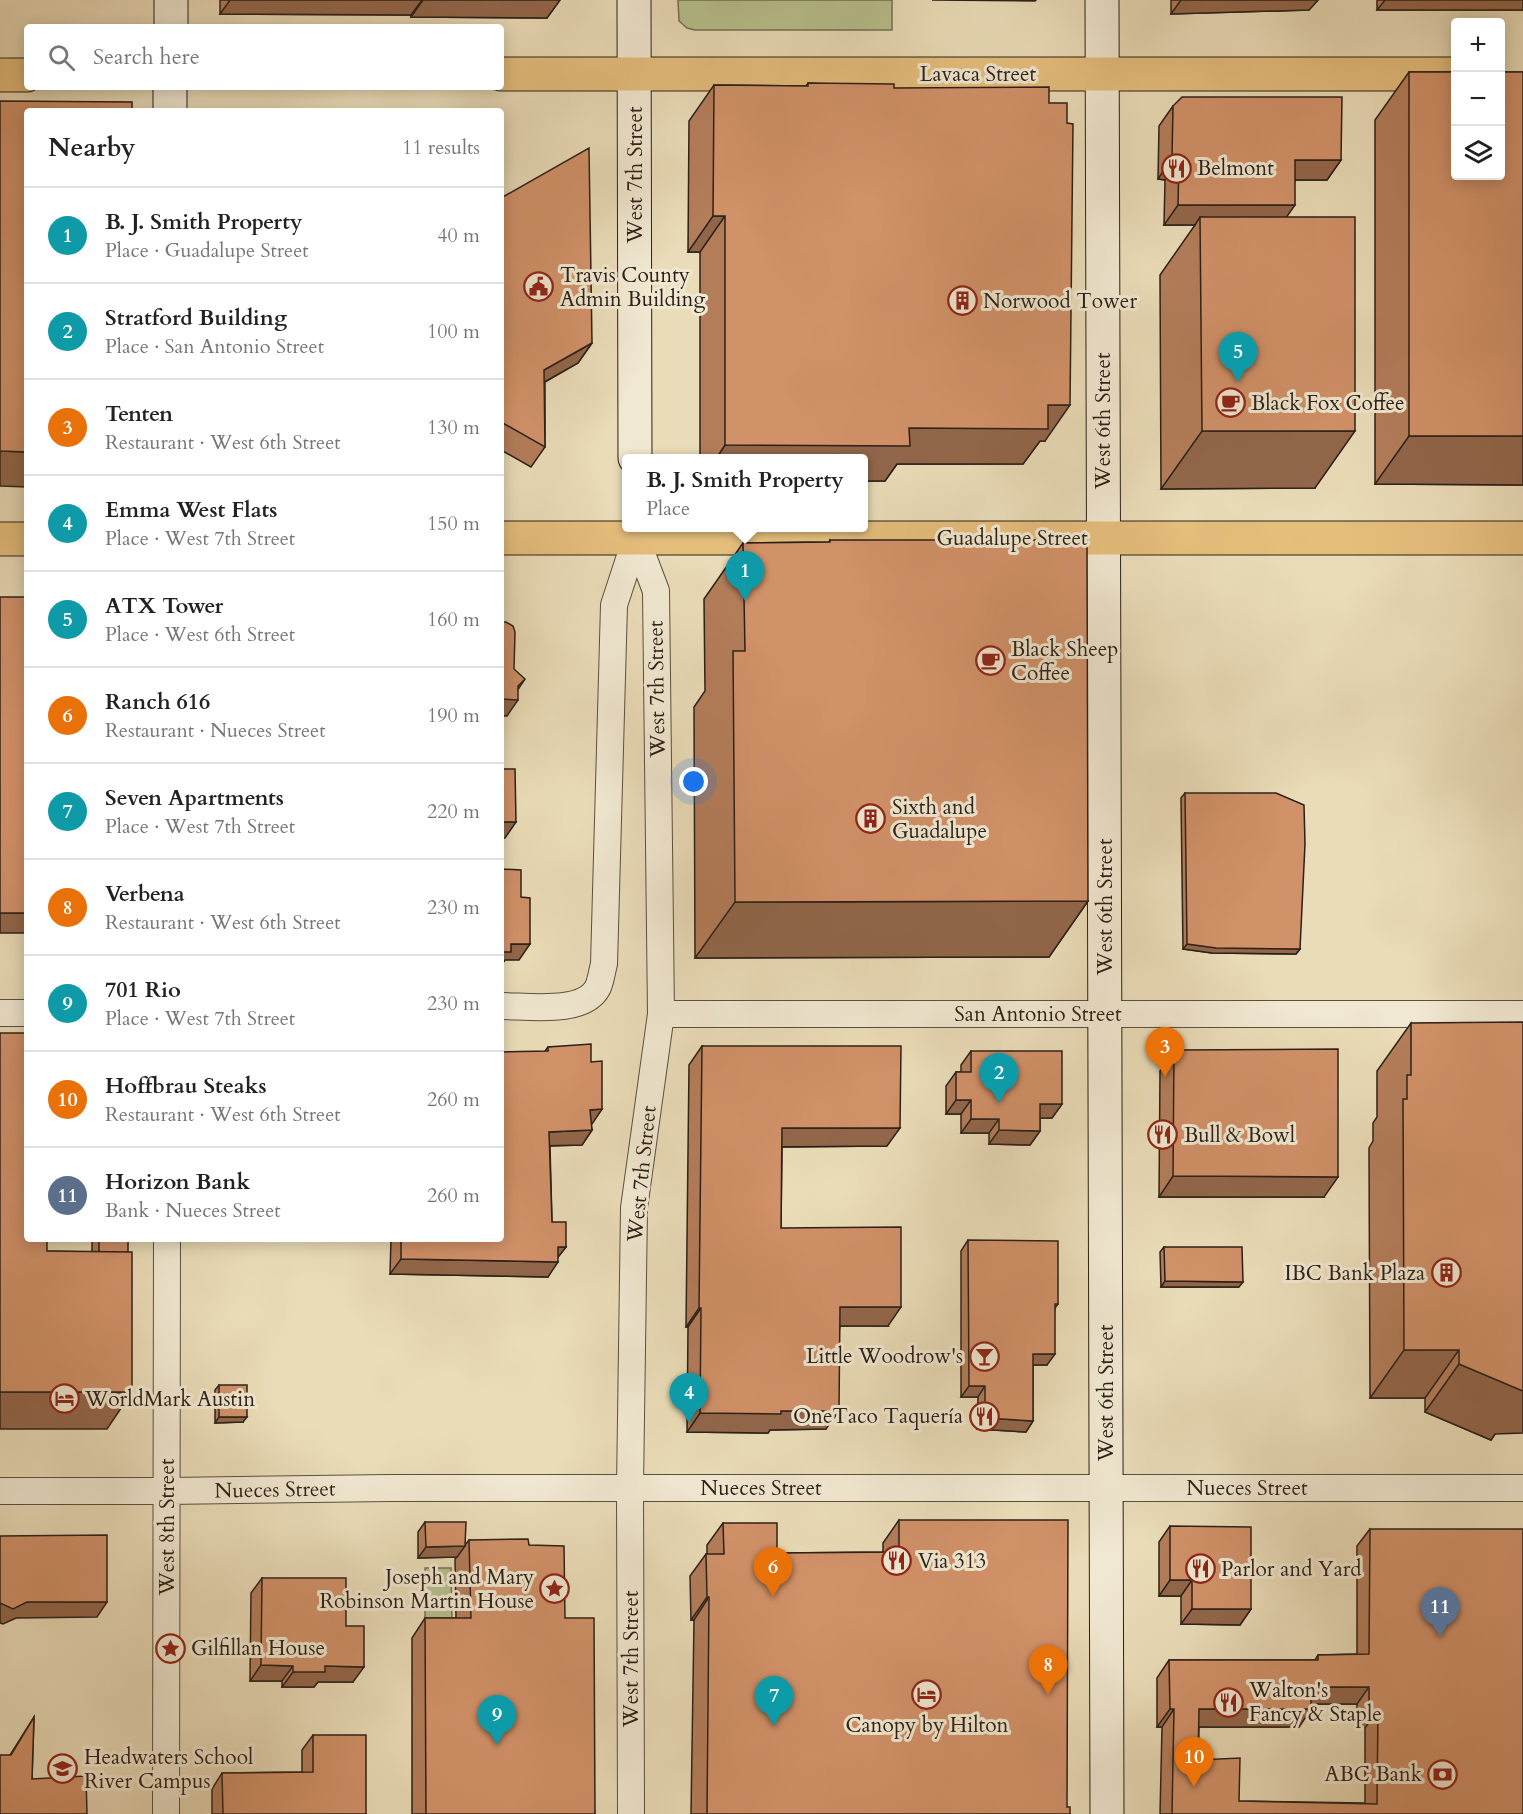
<!DOCTYPE html>
<meta charset="utf-8">
<style>
body{margin:0;font-family:Cardo,serif;background:#f2f2f2;color:#222}
.controls{position:absolute;right:18px;top:18px;display:grid;overflow:hidden;border-radius:6px;box-shadow:0 3px 15px #0003}
.controls button{width:54px;height:54px;display:grid;place-items:center;padding:0;border:0;border-bottom:2px solid #e0e0e0;background:#fff;color:#222;font:30px sans-serif}
.you{position:absolute;left:694px;top:782px;width:21px;height:21px;margin:-15px;border:4px solid #fff;border-radius:50%;background:#1a73e8;box-shadow:0 0 0 9px #1a73e833}
.badge{display:grid;place-items:center;width:39px;height:39px;border-radius:50%;background:#111827;color:#fff;font-size:20px;font-weight:700}
.pin{position:absolute;translate:-50% -50px;filter:drop-shadow(0 2px 3px #0008)}
.pin::after{content:'';position:absolute;top:32px;width:21px;height:18px;background:inherit;clip-path:polygon(0 0,100% 0,50% 100%)}
.popup{position:absolute;left:622px;top:454px;width:246px;height:78px;box-sizing:border-box;display:grid;place-content:center;border-radius:6px;background:#fff;filter:drop-shadow(0 2px 4px #0005);font-size:20px;white-space:nowrap;color:#767676}
.popup b{font-size:22px;color:#222}
.popup::after{content:'';position:absolute;left:50%;top:100%;margin-left:-12px;border:12px solid transparent;border-top-color:#fff}
.list{margin:0;padding:0;list-style:none}
h2{display:flex;justify-content:space-between;align-items:center;height:78px;margin:0;padding:0 24px;font-size:26px}
h2 small{font-size:20px;font-weight:400;color:#767676}
.list li{display:grid;grid-template-columns:39px 1fr auto;gap:18px;align-items:center;box-sizing:border-box;height:96px;padding:0 24px;border-top:2px solid #e0e0e0}
.list b{display:block;font-size:22px;white-space:nowrap}
.list p{margin:0;font-size:20px;white-space:nowrap;color:#767676}
.list em{font-size:20px;font-style:normal;color:#767676}
.icon{flex:none;width:33px;height:33px;fill:none;stroke:currentColor;stroke-width:2;stroke-linecap:round;stroke-linejoin:round}
.map{position:relative;flex:none;width:1523px;height:1814px;overflow:hidden}
.search{position:absolute;background:#fff;box-shadow:0 3px 15px #0003;left:24px;top:24px;width:480px;height:66px;display:flex;align-items:center;gap:15px;box-sizing:border-box;padding:0 21px;border-radius:6px;color:#767676;font-size:22px}
.panel{position:absolute;background:#fff;box-shadow:0 3px 15px #0003;left:24px;top:108px;width:480px;height:1134px;border-radius:6px}
.map>svg:first-child{display:block}
</style>
<div class="map">
<svg width="1523" height="1814" viewBox="0 0 1523 1814">
<rect width="100%" height="100%" fill="#eadcb8"/>
<filter id="stains"><feTurbulence type="fractalNoise" baseFrequency=".00333" numOctaves="4"/><feColorMatrix values="0 0 0 0 .2 0 0 0 0 .09 0 0 0 0 .02 0 0 0 .5 -.17"/></filter>
<radialGradient id="worn" r=".72"><stop offset=".6" stop-color="#630" stop-opacity="0"/><stop offset="1" stop-color="#630" stop-opacity=".3"/></radialGradient>
<!-- green -->
<path fill="#b7c08e" stroke="#717053" stroke-width="1.5" d="M678,0H892V30H695L687,28L679,21Z
M425,1568H451L452,1628H425Z"/>
<g fill="none" stroke-linecap="round" stroke-linejoin="round">
<defs>
<path id="street" d="M501,1006C528,1006 584,1015 598,987C601,980 602,971 604,964L614,605L636,538
M0,1013H27
M661,1014H1523
M0,1491H167L390,1488H1523
M166,1814L167,1239
M631,1814L630,1488L634,1208L661,1014L656,591L636,538"/>
<path id="secondary" d="M171,0V27
M634,0L635,458
M1102,0L1107,1814
M170,87V111"/>
<path id="primary" d="M501,74H1456
M0,75H27
M501,538H1523
M0,539H27"/>
</defs>
<!-- street casing -->
<use href="#street" stroke="#5b4f40" stroke-width="28"/>
<!-- secondary casing -->
<use href="#secondary" stroke="#2b2018" stroke-width="35"/>
<!-- primary casing -->
<use href="#primary" stroke="#2b2018" stroke-width="35"/>
<!-- street -->
<use href="#street" stroke="#f1e8d1" stroke-width="26"/>
<!-- secondary -->
<use href="#secondary" stroke="#f1e8d1" stroke-width="33"/>
<!-- primary -->
<use href="#primary" stroke="#e5be7c" stroke-width="33"/>
</g>
<!-- wall -->
<path fill="#b47d5a" stroke="#2b2018" stroke-width="1.5" fill-rule="evenodd" d="M220,0H560L547,18L411,17V15L220,14Z
M1171,0H1318L1309,10L1171,14Z
M1377,0H1523V10H1377Z
M1409,72H1523V485L1375,484V120Z
M808,83L894,88L1045,441H1040L1023,464H897L885,481H864V459H700V252H688L689,121L714,85L806,86Z
M1173,106L1341,160L1327,180H1295L1286,217L1315,488L1161,489L1160,275L1195,225H1164L1165,180L1158,179L1159,126Z
M501,198L592,343L578,363L545,382V447L531,467L501,450Z
M830,540L1088,901L1049,957L695,958L694,707L705,691L704,599L743,543L829,542Z
M1185,793L1300,949L1296,954L1212,953L1183,949L1181,798Z
M1411,1023L1495,1434L1491,1440L1425,1412V1398H1370L1369,1148L1373,1141V1123L1377,1117V1071Z
M702,1046L887,1146L782,1147L781,1228L888,1326H840L826,1429L770,1430L768,1433L687,1432L688,1327H686L689,1065Z
M548,1047L591,1062L602,1109L591,1124L592,1130L582,1145L550,1146L552,1222L566,1247L558,1257L548,1277L390,1274L391,1239H501L545,1051Z
M1174,1050L1324,1197H1159L1160,1071Z
M971,1051L1062,1104L1052,1118H1040V1131L1030,1145L989,1144V1133H961V1114H946V1086L956,1072H961V1065Z
M92,1239H128L107,1429L47,1251L92,1252Z
M968,1240L1058,1304L1055,1308L1047,1365H1033V1421L1026,1432L977,1429L978,1397H961V1251Z
M1164,1247L1239,1287H1161L1160,1252Z
M219,1385L243,1422L215,1423V1390Z
M899,1520L1067,1807L1070,1814H691L694,1620H691L690,1576L706,1554H707V1545L723,1523L777,1553L883,1552V1543Z
M425,1522L465,1545L469,1540L529,1545L565,1618L595,1814H412V1638L425,1618H456L455,1559L457,1557L418,1558V1532Z
M1170,1526L1251,1609L1240,1625L1181,1624V1596H1159V1542Z
M1370,1529L1523,1814H1160L1162,1727H1157V1678L1169,1660H1315L1318,1655L1357,1654V1546ZM1311,1704H1357V1728H1365V1803L1239,1801L1198,1760L1199,1727H1299L1311,1709Z
M262,1578L346,1626L353,1682H318L314,1687H282V1681H250L251,1593Z
M34,1717L32,1779L0,1814L10,1755Z
M313,1735L366,1814H212V1789L222,1773L302,1772V1750Z"/>
<!-- shaded-wall -->
<path fill="#92664a" stroke="#2b2018" stroke-width="1.5" d="M230,0H422L411,15L220,14Z
M423,0H560L547,18L411,17Z
M932,0H1036L1035,1Z
M1181,0H1318L1309,10L1171,14Z
M1385,0H1523V10H1377Z
M1172,158L1179,159L1165,180L1158,179Z
M1295,160H1341L1327,180H1281Z
M1178,205H1295L1281,225L1200,217L1195,225H1164Z
M713,216H725L700,252H688Z
M592,343L578,363L530,390L544,370Z
M1048,405H1070L1045,441H1040L1023,464H897L885,481H864V459H716L725,445L909,428Z
M1202,431H1355L1315,488L1161,489Z
M1409,436H1523V485L1375,484Z
M0,451L27,452V487L0,486Z
M525,679L515,694L518,700L507,716H501V699L518,686Z
M501,822H516L505,838H501Z
M1088,901L1049,957L695,958L735,902Z
M0,913H27V933H0Z
M511,944H530L519,960H505L501,966V952Z
M1187,944L1300,949L1296,954L1212,953L1183,949Z
M956,1100H971L961,1114H946Z
M1040,1104H1062L1052,1118H1030Z
M602,1109L592,1124L580,1125L590,1110Z
M971,1119H999L989,1133H961Z
M782,1128H900L887,1146L769,1147Z
M592,1130L582,1145L539,1146L549,1132Z
M999,1130L1040,1131L1030,1145L989,1144Z
M1173,1176L1338,1177L1324,1197H1159Z
M558,1247H566L555,1261Z
M401,1259L558,1262L548,1277L390,1274Z
M1165,1281L1243,1282L1239,1287H1161Z
M840,1307H901L888,1326H827Z
M699,1308H701L688,1327H686Z
M1404,1350H1459L1425,1398H1370Z
M1033,1354H1055L1047,1365H1026Z
M1459,1364L1523,1391V1433L1495,1434L1491,1440L1425,1412Z
M969,1386H985L978,1397H961Z
M0,1392H132L107,1429H0Z
M781,1411H839L826,1429L770,1430L768,1433L687,1432L700,1413Z
M219,1417H247L243,1422L215,1423Z
M985,1418L1033,1421L1026,1432L977,1429Z
M465,1546L457,1557L418,1558L426,1547Z
M1170,1580H1192L1181,1596H1159Z
M707,1597H709L694,1620H691Z
M27,1602H107L97,1617L16,1618L3,1624L0,1623V1603Z
M1192,1609H1251L1240,1625L1181,1624Z
M261,1665L293,1666L282,1681H250Z
M325,1666L364,1667L353,1682H318L314,1687H282L293,1672Z
M1311,1687H1369L1357,1704H1299Z
M1170,1709H1174L1162,1727H1157Z
M1199,1709H1311L1299,1727H1187Z
M1369,1710H1378L1365,1728H1357Z"/>
<!-- building -->
<path fill="#d19169" stroke="#2b2018" stroke-width="1.5" fill-rule="evenodd" d="M1409,72H1455V176H1500V72H1523V436H1409Z
M808,83L894,84V88L1049,87V103H1067V123L1073,124L1070,405H1048V429L909,428L910,446L725,445V216H713L714,85L808,86Z
M1182,97H1342L1341,160H1295V205H1178L1179,159L1172,158L1173,106Z
M0,101L132,102V111H27V452L0,451Z
M589,148L592,343L544,370L545,447L501,422V198Z
M1200,217H1355V431H1202Z
M830,540H1087L1088,901L735,902L733,651H745L743,543L830,542Z
M0,597H27V913H0Z
M501,622H506L513,626L515,632L514,669L525,679L518,686V700L501,699Z
M501,769H515L516,822H501Z
M1185,793H1276L1304,805L1305,844L1300,949L1216,948L1187,944Z
M501,869L521,870V897L530,898V944H511V952H501Z
M1523,1022V1391L1459,1364V1350H1404L1403,1099H1407V1075H1411V1023Z
M0,1033H27V1239H47V1251L132,1252V1392H0Z
M591,1044V1062L602,1061V1109L590,1110L592,1130L549,1132L552,1222H566V1247H558V1262L401,1259V1239H501V1052L548,1051V1047Z
M702,1046H901L900,1128H782L781,1228L901,1227V1307H840L839,1411H781V1414L700,1413L701,1308H699Z
M1338,1049V1177L1173,1176L1174,1050Z
M971,1051H1062V1104H1040V1131L999,1130V1119H971V1100H956V1072H971Z
M99,1239H128V1252H99Z
M968,1240L1058,1241V1304H1055V1354H1033V1421L985,1418V1386H969Z
M1164,1247H1242L1243,1282L1165,1281Z
M219,1385H247V1417H219Z
M899,1520H1068L1067,1807H1070V1814H707L709,1597H707L706,1554H724L723,1523H777V1553L899,1552Z
M425,1522H466L465,1546L426,1547Z
M1170,1526L1251,1527V1609H1192V1580H1170Z
M1370,1529H1523V1814H1172L1174,1709H1170L1169,1660H1318V1655L1369,1654ZM1311,1687H1369V1710H1378L1377,1804L1239,1801L1240,1758L1198,1760L1199,1709H1311Z
M107,1535V1602H27L13,1609L0,1603V1536Z
M528,1539L529,1545L564,1546L565,1618H594L595,1814H426L425,1618H471L469,1540Z
M262,1578H346V1626H364V1667L325,1666V1672H293V1666L261,1665Z
M34,1717L32,1779L86,1776L87,1814H0V1755H11Z
M313,1735H366V1814H223L222,1773L313,1772Z"/>
<!-- icons -->
<defs>
<symbol id="restaurant-ring" viewBox="-11 -11 22 22"><circle r="9.5" fill="#f1e8d1" stroke="#8f2418" stroke-width="1.5"/><path d="M-5-6h1v4h1v-4h1v4h1v-4h1v5L-1.5 .5V6h-2V.5L-5-1ZM5-6V6H3V1.5H1.5Q1.5-4 5-6Z" fill="#8f2418"/></symbol>
<symbol id="civic-ring" viewBox="-11 -11 22 22"><circle r="9.5" fill="#f1e8d1" stroke="#8f2418" stroke-width="1.5"/><path d="M-.6-6.5H3V-4.5H.6V-3L4-1V1h2V6H-6V1h2V-1L-.6-3ZM-1.2 2.5V6h2.4V2.5Z" fill="#8f2418"/></symbol>
<symbol id="building-ring" viewBox="-11 -11 22 22"><circle r="9.5" fill="#f1e8d1" stroke="#8f2418" stroke-width="1.5"/><path d="M-4-6H4V6H1V3H-1V6H-4ZM-2.5-4.3h1.7v1.8h-1.7ZM.8-4.3h1.7v1.8H.8ZM-2.5-1h1.7V.8h-1.7ZM.8-1h1.7V.8H.8Z" fill="#8f2418"/></symbol>
<symbol id="cafe-ring" viewBox="-11 -11 22 22"><circle r="9.5" fill="#f1e8d1" stroke="#8f2418" stroke-width="1.5"/><path d="M-5.5-4.5H6V0H3Q3 3.5 0 3.5H-2.5Q-5.5 3.5-5.5 0ZM3-3.2v2h1.7v-2ZM-6 4.5H4V6H-6Z" fill="#8f2418"/></symbol>
<symbol id="bar-ring" viewBox="-11 -11 22 22"><circle r="9.5" fill="#f1e8d1" stroke="#8f2418" stroke-width="1.5"/><path d="M-6-5H6L.8 .8V4.5H3.5V6h-7V4.5H-.8V.8Z" fill="#8f2418"/></symbol>
<symbol id="hotel-ring" viewBox="-11 -11 22 22"><circle r="9.5" fill="#f1e8d1" stroke="#8f2418" stroke-width="1.5"/><path d="M-6-4.5h1.5V1H6V5H4.5V3h-9V5H-6ZM-4 0a1.8 1.8 0 1 1 3.6 0ZM.5 0V-2.5h3Q6-2.5 6 0Z" fill="#8f2418"/></symbol>
<symbol id="sight-ring" viewBox="-11 -11 22 22"><circle r="9.5" fill="#f1e8d1" stroke="#8f2418" stroke-width="1.5"/><path d="M0-6L1.8-2.2L6-1.7L2.9 1.2L3.7 5.4L0 3.3L-3.7 5.4L-2.9 1.2L-6-1.7L-1.8-2.2Z" fill="#8f2418"/></symbol>
<symbol id="school-ring" viewBox="-11 -11 22 22"><circle r="9.5" fill="#f1e8d1" stroke="#8f2418" stroke-width="1.5"/><path d="M0-5L7-2L0 1L-7-2ZM-4 1L0 2.5L4 1V4Q0 6-4 4Z" fill="#8f2418"/></symbol>
<symbol id="bank-ring" viewBox="-11 -11 22 22"><circle r="9.5" fill="#f1e8d1" stroke="#8f2418" stroke-width="1.5"/><path d="M-6-4H6V4H-6ZM0-2.3a2.3 2.3 0 1 0 0 4.6a2.3 2.3 0 1 0 0-4.6Z" fill="#8f2418"/></symbol>
</defs>
<g fill-rule="evenodd">
<use href="#restaurant-ring" x="1160" y="152" width="33" height="33"/>
<use href="#civic-ring" x="522" y="270" width="33" height="33"/>
<use href="#building-ring" x="946" y="284" width="33" height="33"/>
<use href="#cafe-ring" x="1214" y="386" width="33" height="33"/>
<use href="#cafe-ring" x="974" y="644" width="33" height="33"/>
<use href="#building-ring" x="854" y="802" width="33" height="33"/>
<use href="#restaurant-ring" x="1146" y="1118" width="33" height="33"/>
<use href="#building-ring" x="1430" y="1256" width="33" height="33"/>
<use href="#bar-ring" x="968" y="1340" width="33" height="33"/>
<use href="#hotel-ring" x="48" y="1382" width="33" height="33"/>
<use href="#restaurant-ring" x="968" y="1400" width="33" height="33"/>
<use href="#restaurant-ring" x="880" y="1544" width="33" height="33"/>
<use href="#restaurant-ring" x="1184" y="1552" width="33" height="33"/>
<use href="#sight-ring" x="538" y="1572" width="33" height="33"/>
<use href="#sight-ring" x="154" y="1632" width="33" height="33"/>
<use href="#hotel-ring" x="910" y="1678" width="33" height="33"/>
<use href="#restaurant-ring" x="1212" y="1686" width="33" height="33"/>
<use href="#school-ring" x="46" y="1752" width="33" height="33"/>
<use href="#bank-ring" x="1426" y="1758" width="33" height="33"/>
</g>
<g text-anchor="middle" dominant-baseline="central" stroke-width="6" stroke-linejoin="round" paint-order="stroke">
<!-- street labels -->
<g font-size="21" fill="#2b2018" stroke="#f1e8d1">
<text x="978" y="74">Lavaca Street</text>
<text transform="translate(635 175) rotate(-90)">West 7th Street</text>
<text transform="translate(1103 421) rotate(-90)">West 6th Street</text>
<text x="1012" y="538">Guadalupe Street</text>
<text transform="translate(657 689) rotate(-91)">West 7th Street</text>
<text transform="translate(1105 907) rotate(-90)">West 6th Street</text>
<text x="1038" y="1014">San Antonio Street</text>
<text transform="translate(642 1174) rotate(-84)">West 7th Street</text>
<text transform="translate(1106 1393) rotate(-90)">West 6th Street</text>
<text x="761" y="1488">Nueces Street</text>
<text x="1247" y="1488">Nueces Street</text>
<text transform="translate(275 1490) rotate(-1)">Nueces Street</text>
<text transform="translate(167 1527) rotate(-90)">West 8th Street</text>
<text transform="translate(631 1659) rotate(-90)">West 7th Street</text>
</g>
<!-- poi labels -->
<g font-size="21" fill="#2b2018" stroke="#f1e8d1" text-anchor="start">
<text x="1197" y="168">Belmont</text>
<text x="560" y="275">Travis County<tspan x="560" dy="24">Admin Building</tspan></text>
<text x="983" y="301">Norwood Tower</text>
<text x="1251" y="403">Black Fox Coffee</text>
<text x="1011" y="649">Black Sheep<tspan x="1011" dy="24">Coffee</tspan></text>
<text x="892" y="807">Sixth and<tspan x="892" dy="24">Guadalupe</tspan></text>
<text x="1184" y="1135">Bull &amp; Bowl</text>
<text x="1425" y="1273" text-anchor="end">IBC Bank Plaza</text>
<text x="963" y="1356" text-anchor="end">Little Woodrow's</text>
<text x="85" y="1399">WorldMark Austin</text>
<text x="963" y="1416" text-anchor="end">OneTaco Taquería</text>
<text x="918" y="1561">Via 313</text>
<text x="1221" y="1569">Parlor and Yard</text>
<text x="534" y="1577" text-anchor="end">Joseph and Mary<tspan x="534" dy="24">Robinson Martin House</tspan></text>
<text x="191" y="1648">Gilfillan House</text>
<text x="1249" y="1690">Walton's<tspan x="1249" dy="24">Fancy &amp; Staple</tspan></text>
<text x="927" y="1725" text-anchor="middle">Canopy by Hilton</text>
<text x="84" y="1757">Headwaters School<tspan x="84" dy="24">River Campus</tspan></text>
<text x="1422" y="1774" text-anchor="end">ABC Bank</text>
</g>
</g>
<rect width="100%" height="100%" filter="url(#stains)"/>
<rect width="100%" height="100%" fill="url(#worn)"/>
</svg>
<div class="controls">
<button>+</button>
<button>−</button>
<button><svg class="icon" aria-label="layers" viewBox="0 0 24 24"><path d="M12 4l9 5-9 5-9-5zM3 14l9 5 9-5"/></svg></button>
</div>
<div class="you"></div>
<div class="pin badge" style="left:745px;top:601px;background:#0f9aa8">1</div>
<div class="popup"><b>B. J. Smith Property</b>Place</div>
<div class="pin badge" style="left:999px;top:1103px;background:#0f9aa8">2</div>
<div class="pin badge" style="left:1165px;top:1077px;background:#e8710a">3</div>
<div class="pin badge" style="left:689px;top:1423px;background:#0f9aa8">4</div>
<div class="pin badge" style="left:1238px;top:382px;background:#0f9aa8">5</div>
<div class="pin badge" style="left:773px;top:1597px;background:#e8710a">6</div>
<div class="pin badge" style="left:774px;top:1726px;background:#0f9aa8">7</div>
<div class="pin badge" style="left:1048px;top:1695px;background:#e8710a">8</div>
<div class="pin badge" style="left:497px;top:1745px;background:#0f9aa8">9</div>
<div class="pin badge" style="left:1194px;top:1787px;background:#e8710a">10</div>
<div class="pin badge" style="left:1440px;top:1637px;background:#5c6f8a">11</div>
<div class="search"><svg class="icon" aria-label="search" viewBox="0 0 24 24"><circle cx="10" cy="10" r="6"/><path d="M15 15l6 6"/></svg>Search here</div>
<section class="panel">
<h2>Nearby<small>11 results</small></h2>
<ul class="list">
<li><span class="badge" style="background:#0f9aa8">1</span><div><b>B. J. Smith Property</b><p>Place · Guadalupe Street</p></div><em>40 m</em></li>
<li><span class="badge" style="background:#0f9aa8">2</span><div><b>Stratford Building</b><p>Place · San Antonio Street</p></div><em>100 m</em></li>
<li><span class="badge" style="background:#e8710a">3</span><div><b>Tenten</b><p>Restaurant · West 6th Street</p></div><em>130 m</em></li>
<li><span class="badge" style="background:#0f9aa8">4</span><div><b>Emma West Flats</b><p>Place · West 7th Street</p></div><em>150 m</em></li>
<li><span class="badge" style="background:#0f9aa8">5</span><div><b>ATX Tower</b><p>Place · West 6th Street</p></div><em>160 m</em></li>
<li><span class="badge" style="background:#e8710a">6</span><div><b>Ranch 616</b><p>Restaurant · Nueces Street</p></div><em>190 m</em></li>
<li><span class="badge" style="background:#0f9aa8">7</span><div><b>Seven Apartments</b><p>Place · West 7th Street</p></div><em>220 m</em></li>
<li><span class="badge" style="background:#e8710a">8</span><div><b>Verbena</b><p>Restaurant · West 6th Street</p></div><em>230 m</em></li>
<li><span class="badge" style="background:#0f9aa8">9</span><div><b>701 Rio</b><p>Place · West 7th Street</p></div><em>230 m</em></li>
<li><span class="badge" style="background:#e8710a">10</span><div><b>Hoffbrau Steaks</b><p>Restaurant · West 6th Street</p></div><em>260 m</em></li>
<li><span class="badge" style="background:#5c6f8a">11</span><div><b>Horizon Bank</b><p>Bank · Nueces Street</p></div><em>260 m</em></li>
</ul>
</section>
</div>
